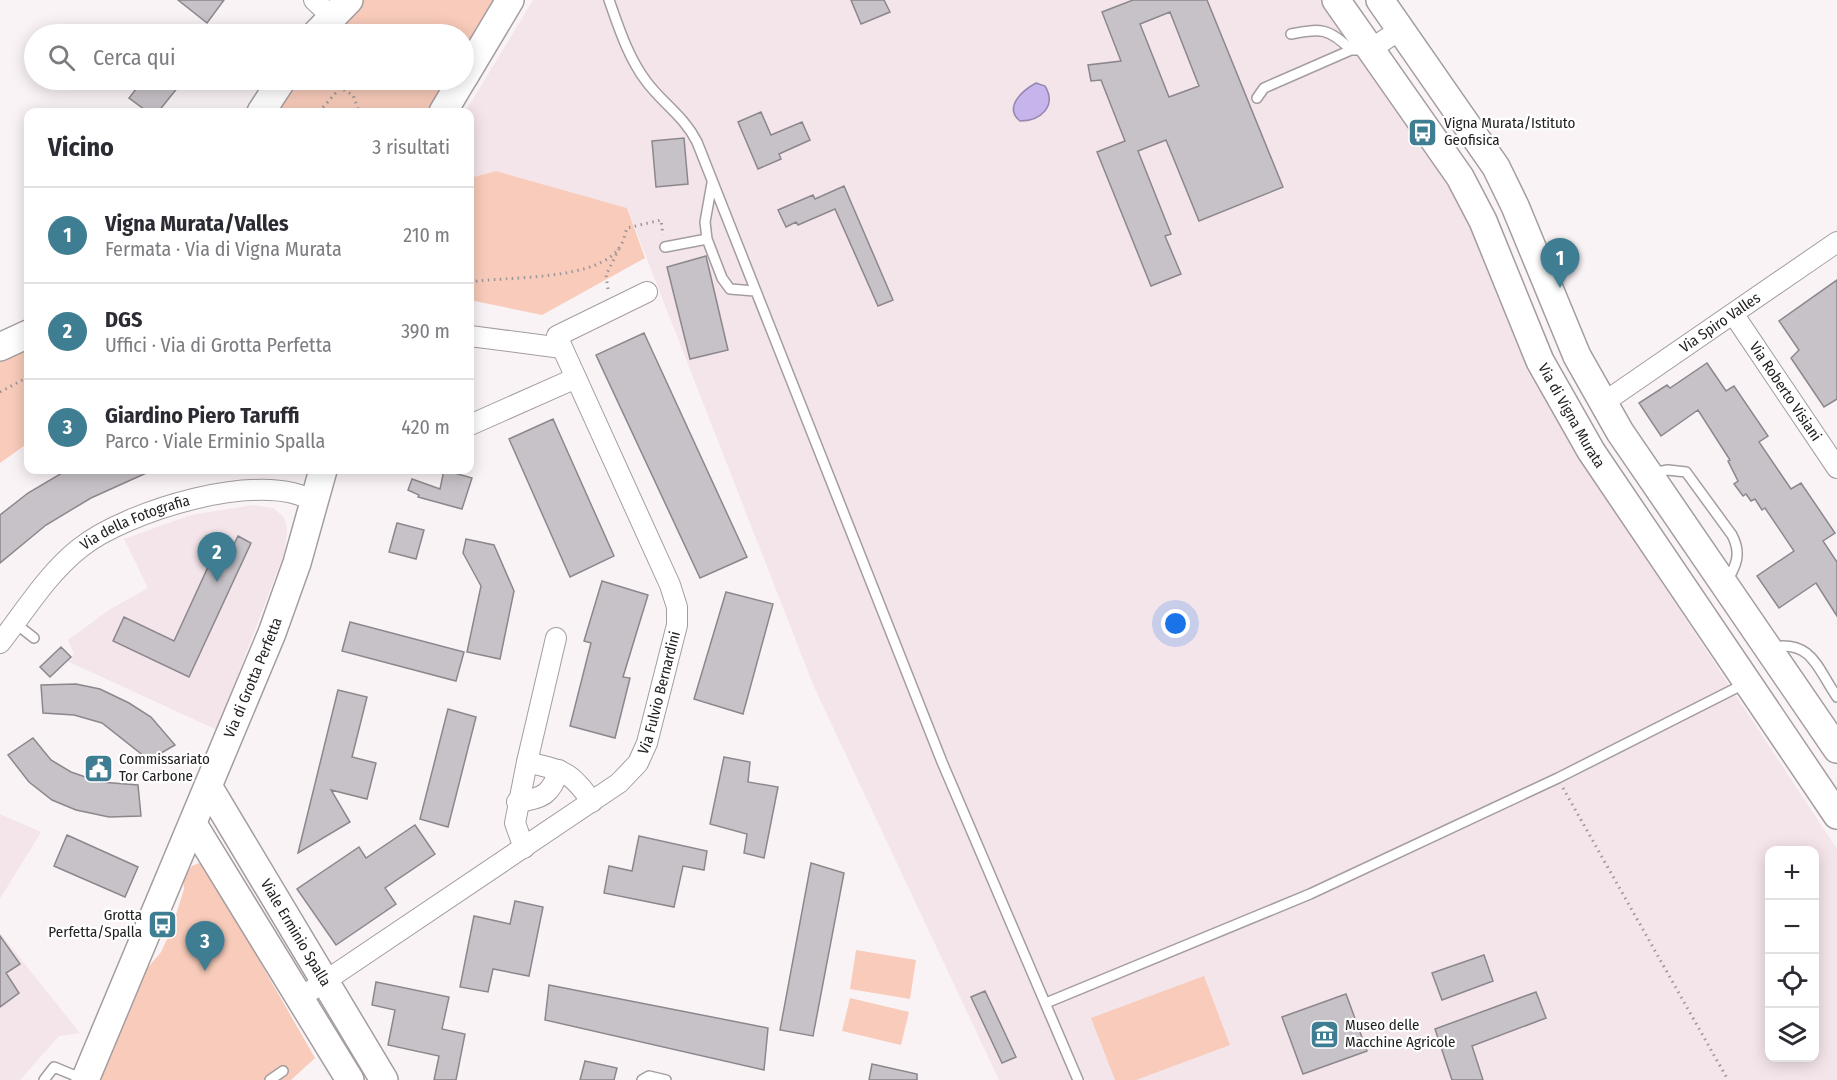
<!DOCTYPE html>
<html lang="it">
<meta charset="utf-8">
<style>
body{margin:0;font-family:"Fira Sans Condensed",sans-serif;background:#f2f2f3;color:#2b2b33}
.controls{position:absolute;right:18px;bottom:18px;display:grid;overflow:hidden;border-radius:12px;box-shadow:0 3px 15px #0003}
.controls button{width:54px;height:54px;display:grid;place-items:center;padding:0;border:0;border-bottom:2px solid #e1e1e2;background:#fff;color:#2b2b33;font:30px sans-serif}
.you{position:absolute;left:1176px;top:624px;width:21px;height:21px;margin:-15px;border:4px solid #fff;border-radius:50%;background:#1a73e8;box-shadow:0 0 0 9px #1a73e833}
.badge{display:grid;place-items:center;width:39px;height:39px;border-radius:50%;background:#3f7e92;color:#fff;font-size:20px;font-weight:700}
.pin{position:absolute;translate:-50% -50px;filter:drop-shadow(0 2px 3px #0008)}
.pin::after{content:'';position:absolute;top:32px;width:21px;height:18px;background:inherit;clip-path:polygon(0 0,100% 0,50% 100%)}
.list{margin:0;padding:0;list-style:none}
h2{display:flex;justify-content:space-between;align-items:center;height:78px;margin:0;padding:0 24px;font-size:26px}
h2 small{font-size:20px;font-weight:400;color:#7c7c81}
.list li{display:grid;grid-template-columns:39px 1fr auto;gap:18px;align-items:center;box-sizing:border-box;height:96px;padding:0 24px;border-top:2px solid #e1e1e2}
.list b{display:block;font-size:22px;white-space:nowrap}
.list p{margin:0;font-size:20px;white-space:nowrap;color:#7c7c81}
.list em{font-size:20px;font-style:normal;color:#7c7c81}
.icon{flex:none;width:33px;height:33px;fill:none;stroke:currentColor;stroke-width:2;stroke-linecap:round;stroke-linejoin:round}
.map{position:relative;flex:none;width:1837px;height:1080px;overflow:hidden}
.search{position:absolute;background:#fff;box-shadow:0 3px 15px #0003;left:24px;top:24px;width:450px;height:66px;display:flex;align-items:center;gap:15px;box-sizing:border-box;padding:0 21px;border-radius:33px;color:#7c7c81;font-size:22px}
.panel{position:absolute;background:#fff;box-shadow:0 3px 15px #0003;left:24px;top:108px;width:450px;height:366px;border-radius:12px}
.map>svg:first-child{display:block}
</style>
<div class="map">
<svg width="1837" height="1080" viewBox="0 0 1837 1080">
<rect width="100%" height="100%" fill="#faf3f6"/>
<!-- built -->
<path fill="#f4e5eb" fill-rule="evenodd" d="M533,0H1328L1445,167L1529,362L1623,524L1837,849V1080H999L814,687L627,208L496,171L470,178V112H465ZM1770,850H1814V1058H1770Z
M253,505L273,508L284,517L287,529L285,551L217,730L67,661L74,654L68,640L109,610L148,588L124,539L191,515Z
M0,814L41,832L0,899Z
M0,933L80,1033L59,1036L20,1080H0Z"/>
<!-- green -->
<path fill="#f8cbba" d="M364,0H495L464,55V34H328Z
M297,80H449L430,112H277Z
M496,171L627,208L645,258L542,315L470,300V178Z
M28,347V443L0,463V359Z
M199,863L208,871L315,1058L291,1080H97L140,977L161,952L171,931L184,889L183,877L192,866Z
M856,950L916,960L910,999L850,989Z
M1204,976L1230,1045L1136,1080H1115L1091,1018Z
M850,998L909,1012L901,1045L842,1031Z"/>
<!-- water -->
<path fill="#c6b4ed" stroke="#9588b0" stroke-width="1.5" d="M1036,83L1045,86C1057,106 1041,121 1020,121C1003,107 1023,90 1036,83Z"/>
<!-- building -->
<path fill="#c7c2c7" stroke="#8c878c" stroke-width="1.5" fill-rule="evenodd" d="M178,0H224L207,23Z
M851,0H884L890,12L861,24Z
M1133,0H1207L1283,187L1199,221L1166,140L1138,151L1171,234L1165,236L1181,274L1151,286L1097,152L1125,141L1101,80L1091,81L1088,65L1121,61L1102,12ZM1170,12L1199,86L1169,97L1140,24Z
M143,80H171L179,86L158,112H148L129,98Z
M761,112L771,135L802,122L810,140L779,154L781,159L758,169L738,122Z
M684,138L688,184L656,187L652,141Z
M844,186L893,300L878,306L835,209L798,225L796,222L786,227L778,210L813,195L815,199Z
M706,256L728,350L690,359L667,267Z
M1837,280V399L1824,407L1791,358L1799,350L1779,321Z
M644,333L747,557L700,578L596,355Z
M1707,363L1726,391L1734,386L1768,436L1759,442L1791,489L1801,483L1835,533L1823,541L1837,562V616L1816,583L1779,608L1757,576L1794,551L1765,508L1762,510L1755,499L1751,501L1746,494L1743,496L1734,484L1738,481L1728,461L1730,460L1698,410L1661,436L1639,403L1667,385L1670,388Z
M553,419L614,556L570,577L509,439Z
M67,470H153L91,498L46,525L0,563V515L28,493Z
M444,470L472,478L462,509L418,497L419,495L408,490L412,479L440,489Z
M397,523L424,530L416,559L389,552Z
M238,536L251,543L189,677L113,641L124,617L174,641L220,541L233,546Z
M466,539L494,545L514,591L500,659L467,652L481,586L463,553Z
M602,581L648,595L623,677L630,678L615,738L570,726L591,643L584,641Z
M726,592L773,604L743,714L694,699Z
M350,622L464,652L456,681L342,651Z
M61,647L71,657L50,677L40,667Z
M76,684L100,689L129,703L151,717L175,745L149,760L102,723L74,715L43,713L41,685Z
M338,690L367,697L352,757L376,763L367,799L331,790L350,822L298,853Z
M448,709L476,717L448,827L420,819Z
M33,738L51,760L71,772L100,782L138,785L141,816L109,817L76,810L52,800L29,782L8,755Z
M724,757L750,762L748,782L778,787L764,858L744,853L747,834L710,824Z
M415,825L435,854L385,888L396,904L336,945L297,889L359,847L366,858Z
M67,835L138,867L125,897L54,866Z
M639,836L707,851L704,870L683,866L674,907L604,893L609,866L632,871Z
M811,863L844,873L813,1036L780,1030Z
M515,901L543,907L529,976L493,969L488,992L460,987L474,916L510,924Z
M0,936L20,964L6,973L19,993L0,1007Z
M1484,955L1493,981L1442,1000L1432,973Z
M376,982L449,997L442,1029L465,1034L456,1080H434L439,1056L388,1045L395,1010L372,1005Z
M549,985L768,1028L764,1070L545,1020Z
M985,991L1016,1057L1002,1063L971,997Z
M1536,992L1546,1018L1472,1046L1483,1080H1452L1435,1029Z
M1346,994L1367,1051L1303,1074L1282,1017Z
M585,1061L617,1068L614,1080H580Z
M872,1064L917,1074V1080H869Z"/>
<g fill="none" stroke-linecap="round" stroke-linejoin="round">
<defs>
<path id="lane" d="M609,0C619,28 628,57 646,81C662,103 684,116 697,142L942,762L1078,1080
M1291,34C1321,28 1329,28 1351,50
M1257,98L1264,88L1351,50H1366
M707,239L705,222L712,183
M665,247L707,239L722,278L730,289L755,291
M1651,473L1668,470L1686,472L1732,535C1742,554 1736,566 1726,583
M15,623L34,638
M1772,647C1812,640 1817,668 1837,697
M1046,1003L1310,894L1558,778L1744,684
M44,1080L54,1067L83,1079
M270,1080L283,1071
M642,1080L649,1076L666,1080"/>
<g id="street">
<path d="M314,0L332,17"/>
<path d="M1371,49L1401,29"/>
<path id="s1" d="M1734,315L1837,468"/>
<path d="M470,336L562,348"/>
<path id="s2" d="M1603,403L1837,242"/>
<path d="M470,425L576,378"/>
<path id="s3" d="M0,643C25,611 48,573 80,548C124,512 263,468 314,502"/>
<path d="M527,762L556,638"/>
<path d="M517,802C543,798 551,795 559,770"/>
<path d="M524,848L515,823L527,762C563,771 570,770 592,802"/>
<path id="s4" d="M300,998L619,783L638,763L647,743L677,625V607L670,585L557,336L647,292"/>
</g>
<g id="secondary">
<path id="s5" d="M1336,0L1460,177L1483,221L1540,361L1591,451L1837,815"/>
<path d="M1380,0L1496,167L1515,206L1577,356L1620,432L1837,749"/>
<path d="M316,34L349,0"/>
<path d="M464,77L510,0"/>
<path d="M261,112L282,80"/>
<path d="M443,112L462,80"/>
<path d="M0,347L28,334"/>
<path id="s6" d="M208,786L384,1080"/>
<path d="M193,824L350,1080"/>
<path id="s7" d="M85,1080L272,633L297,563L323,470"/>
</g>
</defs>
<!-- lane casing -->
<use href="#lane" stroke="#a49da0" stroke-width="12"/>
<!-- street casing -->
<use href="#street" stroke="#a49da0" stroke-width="22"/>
<!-- secondary casing -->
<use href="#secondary" stroke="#a49da0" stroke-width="30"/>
<!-- path -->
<path stroke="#9b9799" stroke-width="3" stroke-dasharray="1.5 4.5" stroke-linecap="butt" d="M319,112L340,88L353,95L359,112
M470,282C505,276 601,282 621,245C624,240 625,233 627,228L661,220L663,235
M608,289L606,275L619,249
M0,392L28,377
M1563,788L1728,1080"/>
<!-- lane -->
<use href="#lane" stroke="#fff" stroke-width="9"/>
<!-- street -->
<use href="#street" stroke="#fff" stroke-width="20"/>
<!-- secondary -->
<use href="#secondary" stroke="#fff" stroke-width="27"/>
</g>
<!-- icons -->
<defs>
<symbol id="bus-square" viewBox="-11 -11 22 22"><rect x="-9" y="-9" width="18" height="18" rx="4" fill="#3f7e92" stroke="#fff"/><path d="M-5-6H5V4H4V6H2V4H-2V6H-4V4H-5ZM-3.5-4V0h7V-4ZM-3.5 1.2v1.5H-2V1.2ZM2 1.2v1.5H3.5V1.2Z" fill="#fff"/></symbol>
<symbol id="civic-square" viewBox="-11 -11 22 22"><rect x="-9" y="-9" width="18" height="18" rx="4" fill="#3f7e92" stroke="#fff"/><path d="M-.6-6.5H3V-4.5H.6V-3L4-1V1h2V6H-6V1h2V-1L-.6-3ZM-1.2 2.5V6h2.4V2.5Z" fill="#fff"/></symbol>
<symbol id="museum-square" viewBox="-11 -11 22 22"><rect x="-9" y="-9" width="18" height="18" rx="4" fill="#3f7e92" stroke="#fff"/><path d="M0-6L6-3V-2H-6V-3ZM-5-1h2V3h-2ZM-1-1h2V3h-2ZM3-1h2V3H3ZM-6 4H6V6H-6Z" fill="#fff"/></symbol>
</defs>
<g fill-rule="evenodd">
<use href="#bus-square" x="1406" y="116" width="33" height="33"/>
<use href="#civic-square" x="82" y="752" width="33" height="33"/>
<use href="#bus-square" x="146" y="908" width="33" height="33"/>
<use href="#museum-square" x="1308" y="1018" width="33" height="33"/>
</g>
<g text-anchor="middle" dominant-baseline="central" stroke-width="4.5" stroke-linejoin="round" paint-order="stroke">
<!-- poi labels -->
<g font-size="15" fill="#232122" stroke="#fff" text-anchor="start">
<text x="1444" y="123">Vigna Murata/Istituto<tspan x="1444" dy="17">Geofisica</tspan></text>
<text x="119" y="759">Commissariato<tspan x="119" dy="17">Tor Carbone</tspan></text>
<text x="142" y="915" text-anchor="end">Grotta<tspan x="142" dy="17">Perfetta/Spalla</tspan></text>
<text x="1345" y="1025">Museo delle<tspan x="1345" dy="17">Macchine Agricole</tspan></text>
</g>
<!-- street labels -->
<g font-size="15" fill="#232122" stroke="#fff">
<text stroke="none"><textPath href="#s2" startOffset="142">Via Spiro Valles</textPath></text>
<text stroke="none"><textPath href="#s1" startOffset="92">Via Roberto Visiani</textPath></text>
<text stroke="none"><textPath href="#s5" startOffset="480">Via di Vigna Murata</textPath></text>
<text stroke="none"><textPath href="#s3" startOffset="186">Via della Fotografia</textPath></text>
<text stroke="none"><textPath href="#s7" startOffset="436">Via di Grotta Perfetta</textPath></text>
<text stroke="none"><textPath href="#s4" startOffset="486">Via Fulvio Bernardini</textPath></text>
<text stroke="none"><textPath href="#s6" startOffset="171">Viale Erminio Spalla</textPath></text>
</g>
</g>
</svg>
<div class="controls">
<button>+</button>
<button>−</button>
<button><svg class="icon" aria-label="locate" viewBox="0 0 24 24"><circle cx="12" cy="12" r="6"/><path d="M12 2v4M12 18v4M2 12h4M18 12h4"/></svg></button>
<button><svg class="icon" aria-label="layers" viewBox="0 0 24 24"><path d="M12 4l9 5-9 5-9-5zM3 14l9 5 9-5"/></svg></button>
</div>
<div class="you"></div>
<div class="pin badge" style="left:1560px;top:288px">1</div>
<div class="pin badge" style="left:217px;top:582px">2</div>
<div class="pin badge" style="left:205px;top:971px">3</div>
<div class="search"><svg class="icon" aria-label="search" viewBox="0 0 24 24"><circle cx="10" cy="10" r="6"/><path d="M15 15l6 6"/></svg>Cerca qui</div>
<section class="panel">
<h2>Vicino<small>3 risultati</small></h2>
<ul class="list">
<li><span class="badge">1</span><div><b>Vigna Murata/Valles</b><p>Fermata · Via di Vigna Murata</p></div><em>210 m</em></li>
<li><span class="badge">2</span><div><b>DGS</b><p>Uffici · Via di Grotta Perfetta</p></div><em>390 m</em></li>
<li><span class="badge">3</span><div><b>Giardino Piero Taruffi</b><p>Parco · Viale Erminio Spalla</p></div><em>420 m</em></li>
</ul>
</section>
</div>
